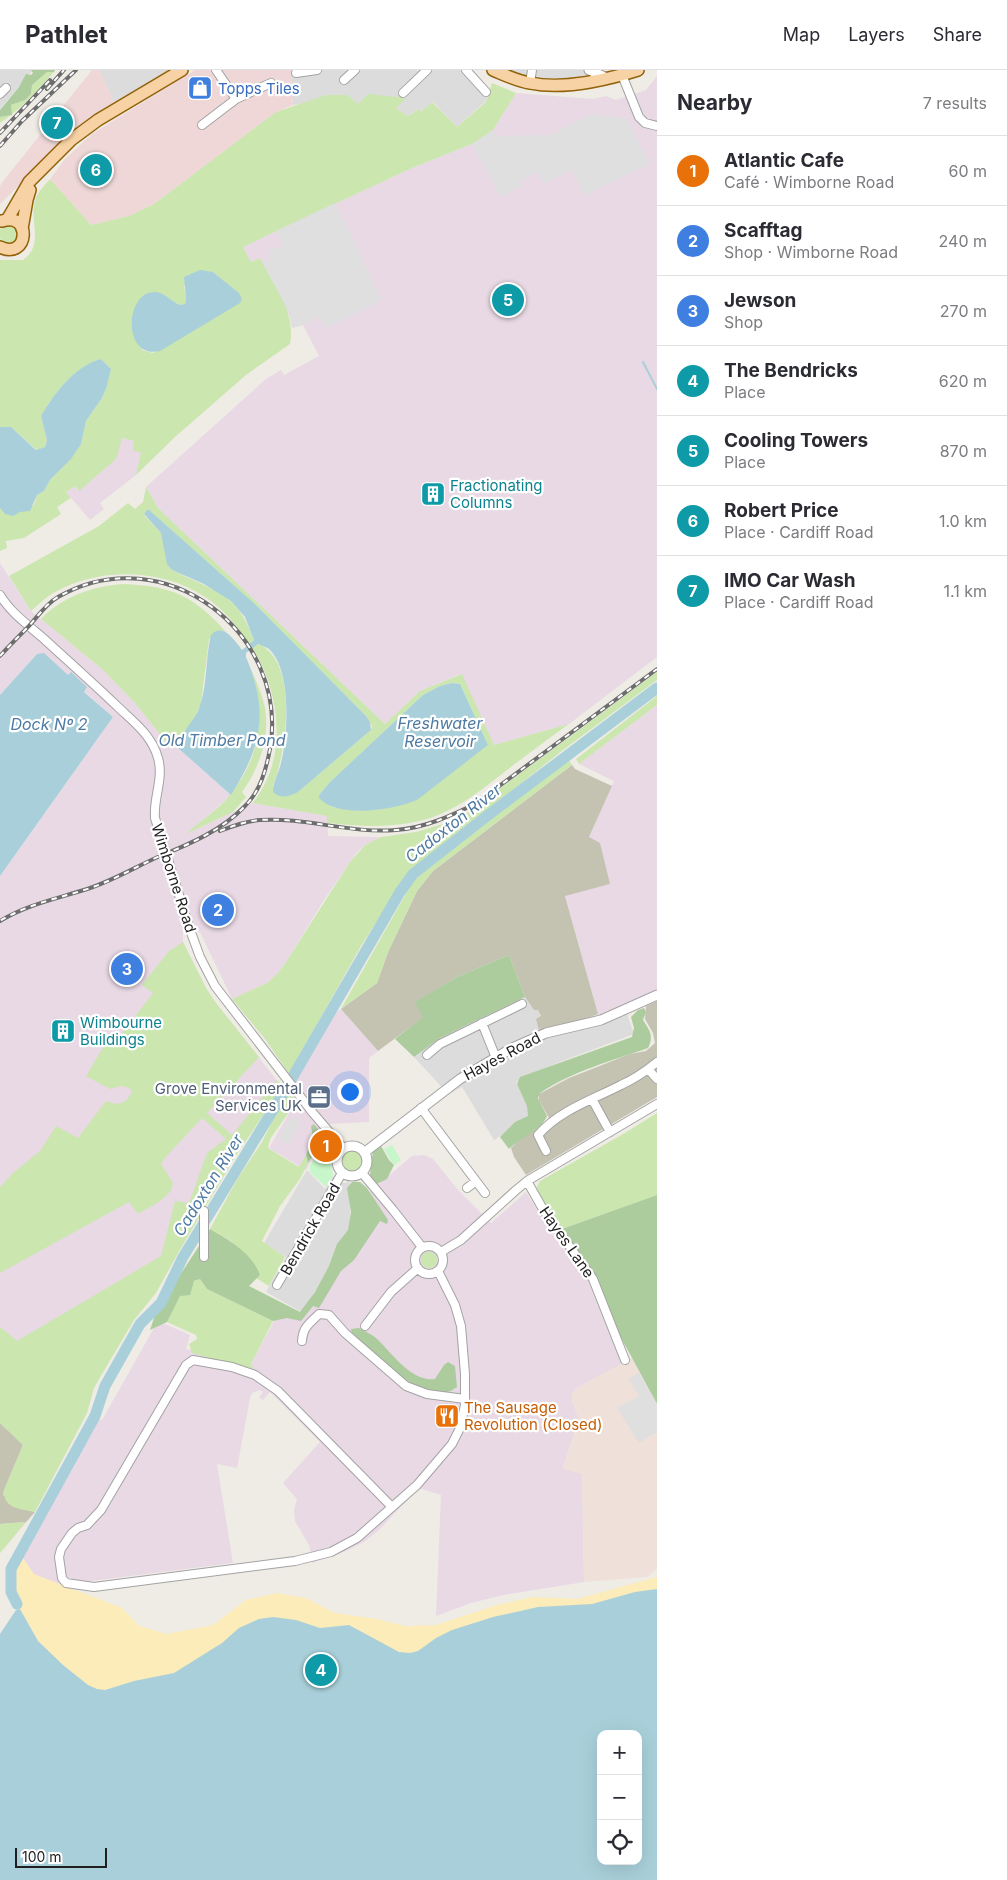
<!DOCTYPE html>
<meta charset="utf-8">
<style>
body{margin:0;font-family:Inter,sans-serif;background:#f7f7f7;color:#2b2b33}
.controls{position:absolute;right:15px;bottom:15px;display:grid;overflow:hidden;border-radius:10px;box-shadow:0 5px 20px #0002}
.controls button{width:45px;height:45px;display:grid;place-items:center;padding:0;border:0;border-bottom:1px solid #e1e1e2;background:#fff;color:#2b2b33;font:25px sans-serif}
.scale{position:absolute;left:15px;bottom:12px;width:92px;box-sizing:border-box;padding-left:5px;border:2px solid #1f1f1f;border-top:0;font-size:14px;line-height:18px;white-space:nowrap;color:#1f1f1f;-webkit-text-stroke:4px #fff;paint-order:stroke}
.you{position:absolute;left:349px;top:1021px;width:18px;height:18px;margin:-12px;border:4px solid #fff;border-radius:50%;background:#1a73e8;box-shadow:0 0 0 8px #1a73e833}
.badge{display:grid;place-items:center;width:32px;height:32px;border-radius:50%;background:#b45309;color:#fff;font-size:16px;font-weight:700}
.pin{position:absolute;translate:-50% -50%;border:2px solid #fff;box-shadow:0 1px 5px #0006}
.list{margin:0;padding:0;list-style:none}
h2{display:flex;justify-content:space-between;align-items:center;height:65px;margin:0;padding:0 20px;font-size:21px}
h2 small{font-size:16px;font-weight:400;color:#7c7c81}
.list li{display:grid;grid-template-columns:32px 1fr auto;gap:15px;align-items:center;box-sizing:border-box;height:70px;padding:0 20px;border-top:1px solid #e1e1e2}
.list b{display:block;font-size:19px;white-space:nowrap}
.list p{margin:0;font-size:16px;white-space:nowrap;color:#7c7c81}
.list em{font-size:16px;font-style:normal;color:#7c7c81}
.icon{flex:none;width:28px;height:28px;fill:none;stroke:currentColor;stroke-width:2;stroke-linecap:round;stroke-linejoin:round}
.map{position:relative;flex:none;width:657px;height:1810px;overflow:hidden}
header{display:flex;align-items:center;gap:30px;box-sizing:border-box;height:70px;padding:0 25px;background:#fff;border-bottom:1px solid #e1e1e2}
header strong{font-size:24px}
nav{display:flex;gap:28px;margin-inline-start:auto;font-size:18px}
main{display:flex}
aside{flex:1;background:#fff}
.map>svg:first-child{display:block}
</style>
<header>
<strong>Pathlet</strong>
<nav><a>Map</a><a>Layers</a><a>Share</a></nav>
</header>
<main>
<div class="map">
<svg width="657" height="1810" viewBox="0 0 657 1810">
<rect width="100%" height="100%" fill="#efece6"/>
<!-- residential -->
<path fill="#dddcdc" d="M0,0H33L0,39Z
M99,0H173L115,34Z
M291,0H471L489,21L486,31L457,57L433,32L421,42L418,39L408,46L395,38L406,27L358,35L348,25H326L305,33L293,35Z
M509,0H591V4L574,8L537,10Z
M525,927L534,940L538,939L541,946L539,960L576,952L624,935L634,964L557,993L516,1012L532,1045L494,1070L462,1017L448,1024L414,987L440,968Z
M307,1100L325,1119L333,1106L344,1113L350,1112V1159L303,1243L266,1222L286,1187L264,1173Z"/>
<!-- commercial -->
<path fill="#efd7d7" d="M92,0H99L115,34L91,48L71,64L0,134V116L4,110Z
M195,0H291L293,35L276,42L154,134L129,146L91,155L50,109L65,89L92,64Z"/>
<!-- industrial -->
<path fill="#e8d9e5" d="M657,6V587L569,654L494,675L461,604L420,621L385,654L158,438L146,417L266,309L281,300L284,305L319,286L303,255L292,258L291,249L260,188L251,192L243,177L412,98L472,74L493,60L516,23L593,29L606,26L616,30L646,20Z
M121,368L134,371L142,382L136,405L100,433L104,439L90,450L66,422L75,416L78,421Z
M0,493L31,541L102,599L135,633L166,672L178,678L231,725L188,763L253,733L327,746L328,766L381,767L365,775L357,782L324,830L286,892L277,904L267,913L232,929L200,862L183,858V872L206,918L216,933L279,1013L167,1201L103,1286L35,1442L0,1483V806L113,647L84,621L87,618L71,603L68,605L43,585L37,584L0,625Z
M657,635V919L624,935L598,944L565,825L610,814L589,767L614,711L579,694Z
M341,939L378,981L370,987L369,990V1052L330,1054L306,1100L269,1078L296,1031L289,1021L331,946Z
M424,1085L433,1089L458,1120L491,1153L526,1122L551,1162L595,1220L623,1293L575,1319L572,1331L579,1349L563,1398L582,1403L584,1512L503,1525L471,1533L436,1546L441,1425L422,1419L417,1420L379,1460L364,1472L346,1481L312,1493L309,1475L295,1451L294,1440L297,1429L283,1413L320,1372L270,1322L263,1330L259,1327L263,1322L260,1320L252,1323L250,1328L237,1398L217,1394L233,1493L91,1511V1520L69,1518L34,1504L20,1484L43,1447L97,1349L102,1350L158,1251L190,1265L186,1279L230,1287L251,1294L280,1240L299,1250L317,1230L368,1123L412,1086Z"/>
<!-- military -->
<path fill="#f0e0da" d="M632,1288L657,1333V1499L647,1507L584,1512L582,1404L563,1399L579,1349L572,1331V1325L575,1319Z"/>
<!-- construction -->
<path fill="#c4c3b2" d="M572,695L575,699L612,716L589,767L600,773L610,814L565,826L598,944L576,952L539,960L536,949L541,946L538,940H534L525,927L509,885L457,907L416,932L424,947L378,981L341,939L377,913L388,882L417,821L433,801Z
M657,931V1027L526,1105L514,1087L511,1078L518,1071L543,1055L549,1048L539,1030V1024L569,1008L630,984L646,981L655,973L653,963L645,949L646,936Z
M0,1353L23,1375L4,1420L3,1425L26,1440L35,1442L26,1452L0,1454Z"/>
<!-- grass -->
<path fill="#cbe6af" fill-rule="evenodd" d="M47,2H54C37,21 21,39 0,53V47L12,45L11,35L25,30L31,24L32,15Z
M492,13L516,23L493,60L472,74L412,98L243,177L251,192L260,188C274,215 296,242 290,274L246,305L175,367L136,405L141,382L133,381L134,371L122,368L116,389L79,421L75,416L66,422L71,428L57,437L61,444L24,468L6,471L7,478L0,481V438L5,444L20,442L34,435L37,425L44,421L50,410L62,398L81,374L86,351L102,328L107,316L111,299L101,289C74,296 54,324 41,346L47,370L45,377L37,380L11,357H0V190H23C45,174 29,153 35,131C37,122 45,115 50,109L91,155L129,146L154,134L276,42L326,25H348L358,34L368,24L406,28L396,38L408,46L419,39L421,42L432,32L457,57L486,32ZM213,202L241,225L153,283L142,280L153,222L161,224L180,235L185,234L186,229L184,216Z
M-1 164a10 10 0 1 1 20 0a10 10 0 1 1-20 0Z
M146,417L158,438L385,654L420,621L462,604L494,675L569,654C548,669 528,684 507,700C479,722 451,745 415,752C386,758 356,756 327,753V746L253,733C260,723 266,713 270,702C284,663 275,612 252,578L258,574C300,591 286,683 273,716L298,722L371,660L372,656L366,646L257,536L148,439L144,445L161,463L172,500C214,522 236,520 254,570L249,574C237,556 224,539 205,527C162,498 100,497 55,522C46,527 39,534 31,541L9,506L99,456L128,433L135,439L143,432ZM452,613L460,614L488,675L397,736L370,740L342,739L332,737L319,725L330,712L423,625L440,616Z
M123,514C173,516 194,526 227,563L223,561L209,569L201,633L194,649L178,675V678L166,672L135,633L102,599L41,549C62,527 93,516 123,514Z
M250,597C256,610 262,624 265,638C270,667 259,699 242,722L246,727L233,742L186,764C199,752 221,737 231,724C262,684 265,644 250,597Z
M657,602V610L563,680L406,805L361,876L289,1004L265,969L232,929L267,913L277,904L286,892L350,792L365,775L381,767L416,762L453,751L460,748Z
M657,626V635L579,694L576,689Z
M569,690L572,695L433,801L417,821L388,882L377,913L341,939L413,811L424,800Z
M183,872L206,918L216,933L259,987L207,1043L232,1065L277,1010L283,1016L239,1081L182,1176L156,1223L134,1250L102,1304L94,1318L87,1343L35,1442C21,1439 3,1439 4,1420L23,1375L0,1353V1257L17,1271L161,1186L175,1131L189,1133L207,1083L226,1069L202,1048L163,1090L161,1094L173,1113C172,1128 149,1137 138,1144L129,1132L0,1203V1117L13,1103L40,1081L56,1056L78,1068L106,1031C120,1036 125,1034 132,1022L130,1018L121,1016L110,1019L86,1006L108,969L115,973L153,923L142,915L169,881Z
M291,1022L297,1031L270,1069L268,1078L299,1097L306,1085L308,1093L300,1109L280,1136L262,1171L285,1187L269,1216L256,1208L260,1205L231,1171L210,1159L238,1108L262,1072L286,1024Z
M657,1043V1125L562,1159L536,1119L540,1111L625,1063Z
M342 1091a11 11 0 1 1 22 0a11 11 0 1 1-22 0Z
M421 1190a8 8 0 1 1 16 0a8 8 0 1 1-16 0Z
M200,1209L207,1219L273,1251L251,1294L253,1298L250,1300L192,1283L189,1274L197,1269L196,1265L167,1252C174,1237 183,1214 200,1209Z
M26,1452L0,1483V1454Z"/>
<!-- forest -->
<path fill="#accc9d" d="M31,0H55L54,2H47L32,15L31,24L25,30L11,35L12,45L0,47V40L19,17L26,4L31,5L33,3Z
M509,885L525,927L440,968L414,987L395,969L423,947L415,932L457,907Z
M644,938L646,942L643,950C650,961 654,966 648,978C611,991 573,1001 540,1023L538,1028L547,1046C541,1061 520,1068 509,1079L500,1067L515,1052L528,1046L527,1036L517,1014L520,1007L632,967L634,958L631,947L638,940Z
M314,1054L324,1068L308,1093L306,1085L313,1069L311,1056Z
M381,1076L389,1090L394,1095L387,1109L377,1114L370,1105L373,1081Z
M352,1112H360L367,1118L388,1150L387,1154L380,1151L354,1190L341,1201L319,1238L313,1236L301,1251L287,1248L273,1251L207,1219L200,1209L194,1211L190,1225L180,1226L167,1252L150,1260L156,1242L210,1159C229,1170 252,1183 260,1205L249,1216L300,1242L315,1222L329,1196L337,1174L348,1160L351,1142L347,1118Z
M657,1125V1334L618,1262L593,1202L562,1159Z
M359,1258C365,1261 371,1264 376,1268C392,1283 411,1312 435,1309L444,1295L448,1292L455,1296L457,1317L451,1321L442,1323L414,1315L398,1305L352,1263L351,1259Z"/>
<!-- sand -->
<path fill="#fbecb9" d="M20,1484L34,1504L122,1538L139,1556L167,1564L213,1555L246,1530L276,1523L306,1528L335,1543L377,1549L405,1556L436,1555L497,1535L533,1527L577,1529L657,1507V1594L110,1709L20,1539C14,1515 9,1509 20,1484Z"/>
<!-- park -->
<path fill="#c6f6c9" d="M392,1075L401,1090L394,1095L384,1079Z
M317,1083H323L331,1092L333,1105L326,1117L310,1102V1096Z"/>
<!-- parking -->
<path fill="#dfdfdf" d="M595,43L597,46H613L627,49L649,94L584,126L572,100L544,113L538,102L519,111L522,116L500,127L472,74L493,60L496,66L550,65Z
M335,133L382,230L326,258L320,247L303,255L292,258L288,240L262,192L269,189L270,185L269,181L283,175L276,161Z
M293,1047L302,1052L289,1075L278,1068L288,1050L291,1051Z
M639,1303L657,1334V1362L639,1373L617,1338L639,1326L629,1309Z"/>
<!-- water -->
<path fill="#a9d0da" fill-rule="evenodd" d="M200,200L213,202L239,223L242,229L240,233L160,281C121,290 125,219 156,222C165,223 172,232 180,235L185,234L186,229L184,207Z
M101,289L111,299L107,316L102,328L86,351L81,374L71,389L50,410L44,421L37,425L30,441L20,442L13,446L5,444L0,438V357H11L36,380L45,377L47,370L41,346C54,324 74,296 101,289Z
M148,439L257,536L366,646L370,652L371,660L298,722C289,726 281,730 273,722C273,712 279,702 281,693C288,665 292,600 269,579C266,577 262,576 258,574L246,583V587C269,642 262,676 231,725L178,678C177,669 193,651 198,641C208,618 205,589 211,565C223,552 235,571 242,580L254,570L245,547L231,531L204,514L172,500L167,494L161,463L144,444Z
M44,583L68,605L71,602L87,617L84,622L113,647L0,806V625L37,584Z
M452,613L460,614L488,675L417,730C394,740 338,749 319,728V725L330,712L423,625L440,616Z
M657,1519V1810H0V1564L16,1540L20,1539L38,1571L63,1595L88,1615L97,1619L105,1620L134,1611L174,1603L222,1573L239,1558L259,1549L273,1547L296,1550L320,1558L349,1555L399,1582L410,1583L418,1581L436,1568L452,1560L493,1547L538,1537L592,1534L635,1522ZM601,1664H638V1791H601Z"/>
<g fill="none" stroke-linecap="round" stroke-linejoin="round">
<!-- stream -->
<path stroke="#a9d0da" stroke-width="2" d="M643,292L657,319"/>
<!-- river -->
<path stroke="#a9d0da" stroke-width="11" d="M17,1534L11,1522V1499L95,1346L105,1316L140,1254L161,1233L183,1187L281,1027L400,822L413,804L487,746L657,618"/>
<defs>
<path id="minor" d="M216,0L236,29
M466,0L486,22
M296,3L317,0
M622,5L639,47L645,53L657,56
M344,10L355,0
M530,13L532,0
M403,23L427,0
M0,24L6,18
M202,55L236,29L271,13
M0,525C10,542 28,555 43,568C68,591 94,614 119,638C135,653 152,666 158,688C164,709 153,728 155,748L189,857L200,887L215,916L313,1043L343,1078
M482,953L496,988
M427,985L440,974L522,934
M648,999L657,1009
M592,1029L610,1062
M421,1038L485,1123
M546,1081L538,1065C560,1040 592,1030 621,1015C634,1009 646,1001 657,992
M362,1103L393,1140L422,1177
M527,1111L544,1141L593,1209L625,1290
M467,1118L476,1111
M204,1141V1187
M415 1190a14 14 0 1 1 28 0a14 14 0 1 1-28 0Z
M441,1182L461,1170L515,1121L527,1111L657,1034
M277,1215L342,1103
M365,1256L391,1222L418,1198
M302,1271C303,1257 309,1254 319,1244L329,1245L345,1263L406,1316L427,1324L465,1329
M392,1437L278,1321L255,1305L232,1297L193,1290L186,1295L101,1440L87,1455L78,1458L72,1463L61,1479L59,1487L62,1508L66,1513L94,1517L295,1491L331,1482L357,1468L417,1415L452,1374L460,1358L465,1335V1304L461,1256L455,1235L438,1201"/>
<path id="tertiary" d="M589,0L607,8
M337 1091a15 15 0 1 1 30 0a15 15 0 1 1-30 0Z
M365,1082L460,1009L512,978L546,963L601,950L657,925"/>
<path id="primary" d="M493,0C505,5 517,11 530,13C563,20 606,10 638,0
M7,150L29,112L71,70L98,50L182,0
M22,159L27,130L30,120
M0,177C29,191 32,141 2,151"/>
</defs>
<!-- minor casing -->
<use href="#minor" stroke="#a3a3a3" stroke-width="10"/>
<!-- tertiary casing -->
<use href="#tertiary" stroke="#a3a3a3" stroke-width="11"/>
<!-- primary casing -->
<use href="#primary" stroke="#926209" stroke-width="14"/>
<!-- minor -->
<use href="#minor" stroke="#fff" stroke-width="8"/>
<!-- tertiary -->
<use href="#tertiary" stroke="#fff" stroke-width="9"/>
<!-- primary -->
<use href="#primary" stroke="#f7d2a4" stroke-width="11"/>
<defs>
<path id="rail" d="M47,19L64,0
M0,63L50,10
M0,76L22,51L76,0
M0,586C9,576 19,566 29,556C38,546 46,534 58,527C164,466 290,563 270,679C266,700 260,722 244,737C222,760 190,774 160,786C135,797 111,812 84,820C55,829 26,835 0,851
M220,761C233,756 246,751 260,750C306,747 350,764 396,760C425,758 450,746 475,734L657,599"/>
</defs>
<!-- rail casing -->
<use href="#rail" stroke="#6d6d6d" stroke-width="4"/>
<!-- rail -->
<use href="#rail" stroke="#fff" stroke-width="2" stroke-dasharray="5.5" stroke-linecap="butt"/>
</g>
<!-- icons -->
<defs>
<symbol id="shop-square" viewBox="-11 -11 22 22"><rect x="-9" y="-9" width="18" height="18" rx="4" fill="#3f7fe0" stroke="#fff"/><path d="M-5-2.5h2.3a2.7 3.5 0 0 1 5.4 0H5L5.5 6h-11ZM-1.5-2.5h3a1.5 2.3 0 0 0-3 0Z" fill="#fff"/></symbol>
<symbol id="building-square" viewBox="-11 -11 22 22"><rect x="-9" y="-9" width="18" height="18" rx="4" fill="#0f9aa8" stroke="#fff"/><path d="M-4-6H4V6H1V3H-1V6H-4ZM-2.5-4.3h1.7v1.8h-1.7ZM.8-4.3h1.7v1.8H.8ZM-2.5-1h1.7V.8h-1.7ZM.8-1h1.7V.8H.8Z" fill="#fff"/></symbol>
<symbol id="office-square" viewBox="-11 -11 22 22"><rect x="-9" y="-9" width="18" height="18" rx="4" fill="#5c6f8a" stroke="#fff"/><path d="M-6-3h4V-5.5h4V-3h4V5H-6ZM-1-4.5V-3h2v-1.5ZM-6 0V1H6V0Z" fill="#fff"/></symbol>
<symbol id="restaurant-square" viewBox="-11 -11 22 22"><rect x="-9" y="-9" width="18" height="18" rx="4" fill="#e8710a" stroke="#fff"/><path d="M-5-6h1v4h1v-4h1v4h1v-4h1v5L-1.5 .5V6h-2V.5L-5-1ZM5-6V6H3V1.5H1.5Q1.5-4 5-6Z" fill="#fff"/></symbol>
</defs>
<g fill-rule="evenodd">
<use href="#shop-square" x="186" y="4" width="28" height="28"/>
<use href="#building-square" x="419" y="410" width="28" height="28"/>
<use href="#building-square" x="49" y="947" width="28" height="28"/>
<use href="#office-square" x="305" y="1013" width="28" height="28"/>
<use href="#restaurant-square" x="433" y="1332" width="28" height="28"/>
</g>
<g text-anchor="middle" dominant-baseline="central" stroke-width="4.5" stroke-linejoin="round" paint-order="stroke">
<!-- shop labels -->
<g font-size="15" fill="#366cbe" stroke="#fff" text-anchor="start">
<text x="218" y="18">Topps Tiles</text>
</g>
<!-- culture labels -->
<g font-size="15" fill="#0d838f" stroke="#fff" text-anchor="start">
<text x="450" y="415">Fractionating<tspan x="450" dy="17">Columns</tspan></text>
<text x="80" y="952">Wimbourne<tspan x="80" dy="17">Buildings</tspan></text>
</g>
<!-- street labels -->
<g font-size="15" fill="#1f1f1f" stroke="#fff">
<text transform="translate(174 808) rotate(72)">Wimborne Road</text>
<text transform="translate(502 986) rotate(-28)">Hayes Road</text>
<text transform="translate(310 1159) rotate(-60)">Bendrick Road</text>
<text transform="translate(567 1172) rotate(55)">Hayes Lane</text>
</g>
<!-- service labels -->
<g font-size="15" fill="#4e5e75" stroke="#fff" text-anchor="end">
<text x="302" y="1018">Grove Environmental<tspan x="302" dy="17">Services UK</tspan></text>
</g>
<!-- food labels -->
<g font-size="15" fill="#c56008" stroke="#fff" text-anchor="start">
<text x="464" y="1337">The Sausage<tspan x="464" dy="17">Revolution (Closed)</tspan></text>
</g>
<!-- water labels -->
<g font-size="16" font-style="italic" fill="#4e7aa2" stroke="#fff">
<text x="440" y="653">Freshwater<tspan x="440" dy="18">Reservoir</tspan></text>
<text x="49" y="654">Dock Nº 2</text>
<text x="222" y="670">Old Timber Pond</text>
<text transform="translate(453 753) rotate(-38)">Cadoxton River</text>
<text transform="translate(208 1115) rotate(-58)">Cadoxton River</text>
</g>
</g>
</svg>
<div class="controls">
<button>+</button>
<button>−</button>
<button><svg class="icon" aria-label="locate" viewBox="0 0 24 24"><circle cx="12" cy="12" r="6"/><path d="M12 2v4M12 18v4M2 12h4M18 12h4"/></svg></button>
</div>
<div class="scale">100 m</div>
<div class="you"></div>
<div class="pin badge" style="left:326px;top:1076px;background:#e8710a">1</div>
<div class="pin badge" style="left:218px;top:840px;background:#3f7fe0">2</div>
<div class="pin badge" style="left:127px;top:899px;background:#3f7fe0">3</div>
<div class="pin badge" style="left:321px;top:1600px;background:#0f9aa8">4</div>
<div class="pin badge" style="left:508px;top:230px;background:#0f9aa8">5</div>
<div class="pin badge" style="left:96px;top:100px;background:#0f9aa8">6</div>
<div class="pin badge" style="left:57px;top:53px;background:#0f9aa8">7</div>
</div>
<aside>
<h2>Nearby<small>7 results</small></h2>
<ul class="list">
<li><span class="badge" style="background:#e8710a">1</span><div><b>Atlantic Cafe</b><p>Café · Wimborne Road</p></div><em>60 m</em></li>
<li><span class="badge" style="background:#3f7fe0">2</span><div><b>Scafftag</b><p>Shop · Wimborne Road</p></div><em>240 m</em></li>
<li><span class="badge" style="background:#3f7fe0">3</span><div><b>Jewson</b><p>Shop</p></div><em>270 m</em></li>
<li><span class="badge" style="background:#0f9aa8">4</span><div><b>The Bendricks</b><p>Place</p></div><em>620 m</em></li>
<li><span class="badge" style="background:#0f9aa8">5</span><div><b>Cooling Towers</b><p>Place</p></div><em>870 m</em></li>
<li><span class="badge" style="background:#0f9aa8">6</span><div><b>Robert Price</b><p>Place · Cardiff Road</p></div><em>1.0 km</em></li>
<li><span class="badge" style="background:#0f9aa8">7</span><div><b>IMO Car Wash</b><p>Place · Cardiff Road</p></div><em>1.1 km</em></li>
</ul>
</aside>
</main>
